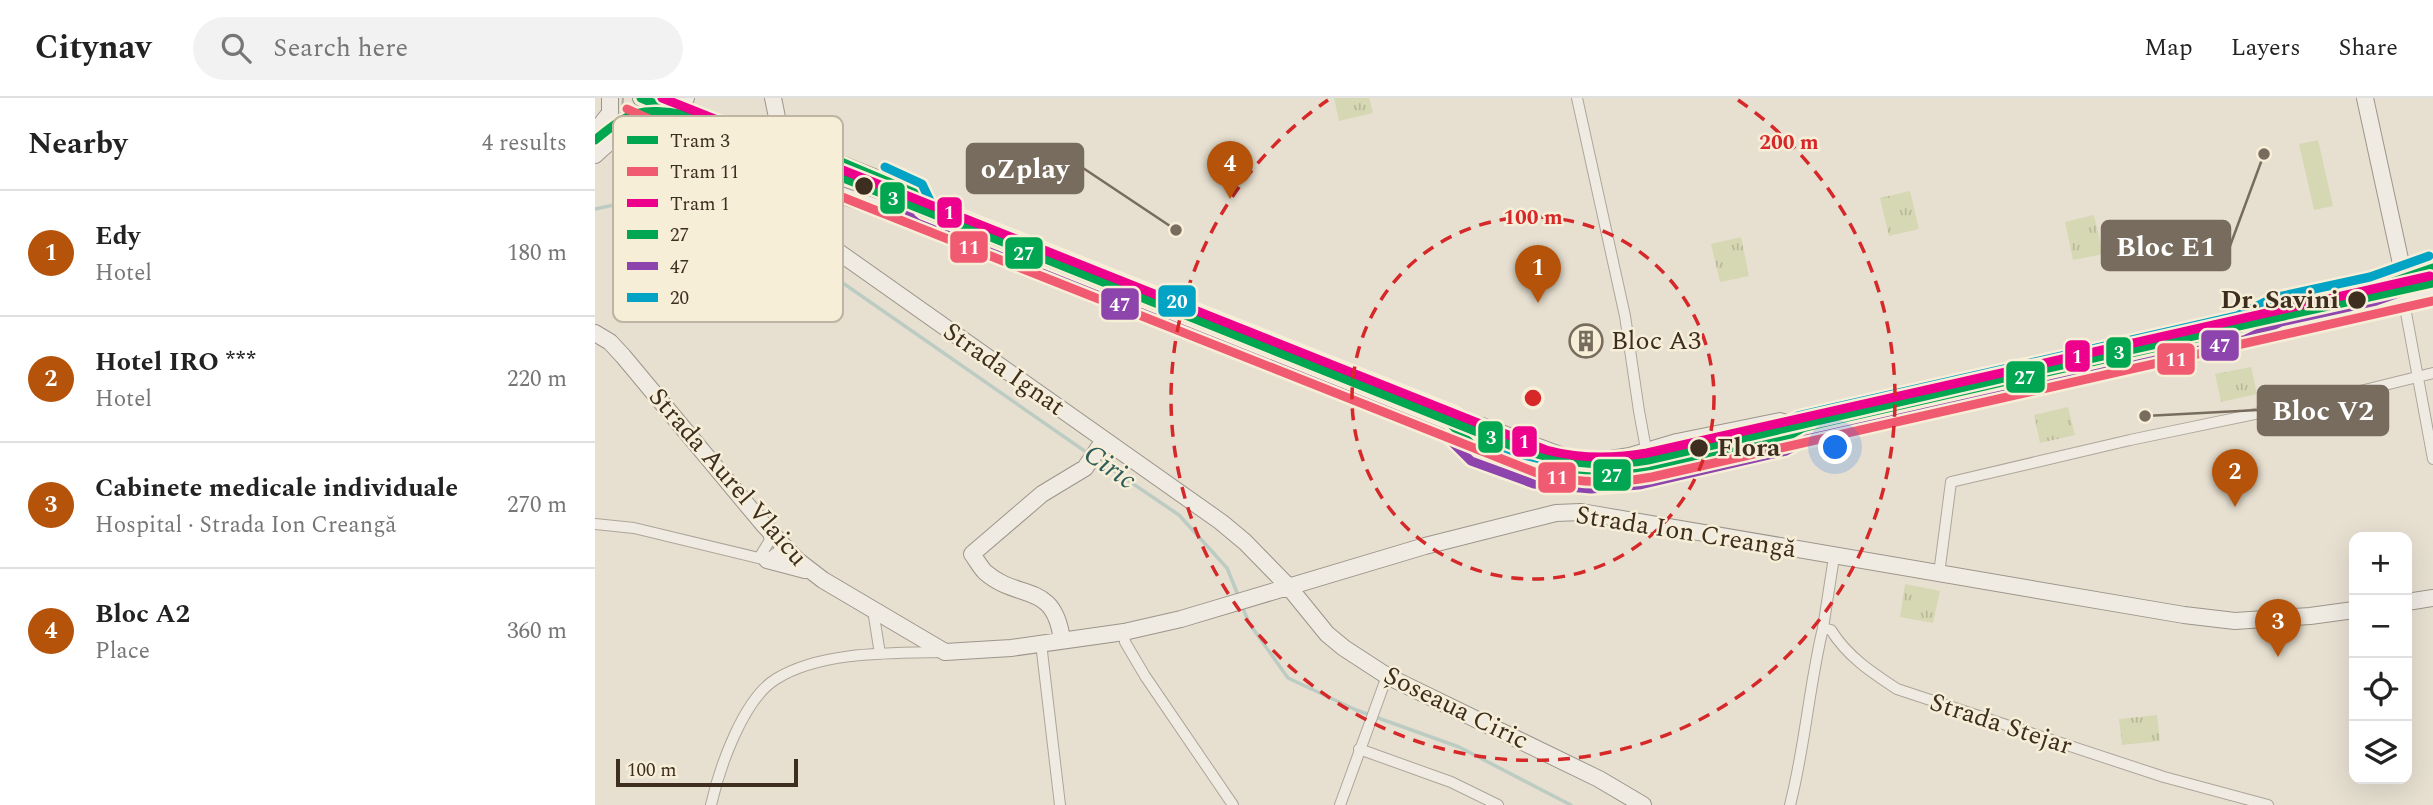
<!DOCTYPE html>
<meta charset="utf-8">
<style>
body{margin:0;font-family:Spectral,serif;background:#f2f2f2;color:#222}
.controls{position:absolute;right:21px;bottom:21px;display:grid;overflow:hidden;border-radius:14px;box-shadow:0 7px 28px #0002}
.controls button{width:63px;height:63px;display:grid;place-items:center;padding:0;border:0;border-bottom:2px solid #e0e0e0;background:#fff;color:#222;font:35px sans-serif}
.scale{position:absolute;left:21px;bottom:18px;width:182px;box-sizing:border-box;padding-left:7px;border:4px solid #3d2e20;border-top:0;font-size:19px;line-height:24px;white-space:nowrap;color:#3d2e20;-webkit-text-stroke:5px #f7eed8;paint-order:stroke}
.you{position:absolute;left:1241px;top:350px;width:24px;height:24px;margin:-18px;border:5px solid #fff;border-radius:50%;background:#1a73e8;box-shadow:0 0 0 10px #1a73e833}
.badge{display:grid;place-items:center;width:46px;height:46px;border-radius:50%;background:#b45309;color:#fff;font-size:23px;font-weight:700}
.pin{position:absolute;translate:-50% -58px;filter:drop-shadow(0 2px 4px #0008)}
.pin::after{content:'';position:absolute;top:37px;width:24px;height:21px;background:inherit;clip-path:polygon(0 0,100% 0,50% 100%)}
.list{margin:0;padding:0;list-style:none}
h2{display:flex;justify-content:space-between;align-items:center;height:91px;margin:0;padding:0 28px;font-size:30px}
h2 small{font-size:23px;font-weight:400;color:#767676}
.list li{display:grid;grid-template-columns:46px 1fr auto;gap:21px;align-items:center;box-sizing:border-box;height:126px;padding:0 28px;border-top:2px solid #e0e0e0}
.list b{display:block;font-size:26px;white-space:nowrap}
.list p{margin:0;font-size:23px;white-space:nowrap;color:#767676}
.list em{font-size:23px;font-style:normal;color:#767676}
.icon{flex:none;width:38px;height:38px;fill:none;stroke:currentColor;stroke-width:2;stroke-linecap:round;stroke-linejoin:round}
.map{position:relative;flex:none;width:1838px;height:707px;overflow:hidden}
header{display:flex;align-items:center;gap:42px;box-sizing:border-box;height:98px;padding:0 35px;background:#fff;border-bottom:2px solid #e0e0e0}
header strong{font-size:33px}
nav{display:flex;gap:38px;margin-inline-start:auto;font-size:24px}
.search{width:490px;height:63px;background:#f2f2f2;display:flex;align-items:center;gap:18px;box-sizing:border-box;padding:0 24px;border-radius:38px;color:#767676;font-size:26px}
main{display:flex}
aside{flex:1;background:#fff}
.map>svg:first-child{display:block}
</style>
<header>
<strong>Citynav</strong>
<div class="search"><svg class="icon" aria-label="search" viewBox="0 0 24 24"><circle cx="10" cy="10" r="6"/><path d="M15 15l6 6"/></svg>Search here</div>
<nav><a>Map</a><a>Layers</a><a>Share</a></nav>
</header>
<main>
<aside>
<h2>Nearby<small>4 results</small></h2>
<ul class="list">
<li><span class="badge">1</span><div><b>Edy</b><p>Hotel</p></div><em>180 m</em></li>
<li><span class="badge">2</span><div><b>Hotel IRO ***</b><p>Hotel</p></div><em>220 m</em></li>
<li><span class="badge">3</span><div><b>Cabinete medicale individuale</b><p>Hospital · Strada Ion Creangă</p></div><em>270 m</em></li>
<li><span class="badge">4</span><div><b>Bloc A2</b><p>Place</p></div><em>360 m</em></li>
</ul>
</aside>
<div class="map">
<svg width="1838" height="707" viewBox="0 0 1838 707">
<defs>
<pattern id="park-tufts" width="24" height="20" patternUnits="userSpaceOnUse" patternTransform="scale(1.75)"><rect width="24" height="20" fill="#d6d7b3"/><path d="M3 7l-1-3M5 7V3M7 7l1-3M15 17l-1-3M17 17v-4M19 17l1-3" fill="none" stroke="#b9b99a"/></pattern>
</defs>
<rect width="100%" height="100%" fill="#e7e0d1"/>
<!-- park -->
<path fill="url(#park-tufts)" d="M739,0H774L778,15L744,23Z
M1315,93L1324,131L1294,138L1285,100Z
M1499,117L1508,156L1478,162L1470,124Z
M1146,139L1154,178L1125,184L1116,146Z
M1656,269L1662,296L1626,304L1620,276Z
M1473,309L1480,337L1445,345L1439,317Z
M1310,486L1345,493L1338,525L1305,519Z
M1562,617L1565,643L1527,647L1524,621Z"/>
<!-- pitch -->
<path fill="#d6d7b3" d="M1723,42L1738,108L1719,112L1704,46Z"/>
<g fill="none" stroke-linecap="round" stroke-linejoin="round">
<!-- stream -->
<path stroke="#bcccc2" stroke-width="3.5" d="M0,111L28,105L81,103L146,123L232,174L494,356
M503,362L584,417L632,470L643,497
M647,508L654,525L693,580L761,612L864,649L976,707"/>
<defs>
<path id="street" d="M982,0L1030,218L1044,313L1055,373
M1809,204L1838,361
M0,426L39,430L172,462L189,449
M1239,459L1228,530L1236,532C1252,558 1276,574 1302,591L1569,679L1673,707
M164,460L175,442L172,432
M1344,476L1356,384L1535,342L1737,300L1838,275
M278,512L285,556
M529,534L530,544L550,578L638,707
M446,545L465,707
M764,651L856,684L903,707
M116,707C124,671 148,601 181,581C226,553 297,555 348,554
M745,707L792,578
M1195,707C1210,649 1214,588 1228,530"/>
<path id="secondary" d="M46,0L200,64L212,71L225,90L310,119L327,114L855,325L887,328L973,360L1003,363L1035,358L1082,344L1185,323L1207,330
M178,0L200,107L215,130L235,148L626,424L650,444L693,488L732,536L749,550L792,578L1004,681L1048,707
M1770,0L1805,161L1809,204
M61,7L91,0
M0,34L15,15V0
M0,57C36,24 44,23 92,25
M202,64L213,66L236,62L319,95L327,114
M1649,230L1687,233L1781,212L1838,195
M0,235L15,244L28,258L168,426L202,462L228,482L350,554L416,550L529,534L586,521L830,448L961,415L986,414L1589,517L1640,523L1715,518L1759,512
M855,325L882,352L943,375L972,378H1018L1041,375L1188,341L1207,330L1236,323L1646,230L1682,212L1778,191L1838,170
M172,462L210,472
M1812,504L1838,500
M467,542C459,482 424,504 390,474C385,469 381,461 377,456L447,396L490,370L509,342"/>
</defs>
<!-- street casing -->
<use href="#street" stroke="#ada599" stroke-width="12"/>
<!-- secondary casing -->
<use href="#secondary" stroke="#9c958a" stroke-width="18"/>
<!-- street -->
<use href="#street" stroke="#efebe3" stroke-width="10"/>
<!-- secondary -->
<use href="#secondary" stroke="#efebe3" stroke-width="16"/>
<!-- tram -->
<path stroke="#afaaa2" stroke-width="2" d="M4,46L26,22L28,0"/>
<defs>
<path id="bus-1" d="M46,0L200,64L233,62L246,64L319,95L327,114L855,325L882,352L943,375L997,379L1041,375L1188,341L1207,330L1236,323L1646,230L1682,212L1778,191L1838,170"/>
<path id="bus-2" d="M280,91L310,104L316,120L322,125L848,335L876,363L939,386L996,391L1044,387L1191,353L1212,341L1239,335L1649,242L1686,224L1781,203L1838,183"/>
<path id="bus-3" d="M290,69L327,86L336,105L860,314C871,321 879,336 891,342C985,391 1088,352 1183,329L1203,318L1233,311L1642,218L1678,200L1775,179L1834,158"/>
</defs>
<!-- bus-1 casing -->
<use href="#bus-1" stroke="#f7eed8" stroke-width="14"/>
<!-- bus-2 casing -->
<use href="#bus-2" stroke="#f7eed8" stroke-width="14"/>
<!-- bus-3 casing -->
<use href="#bus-3" stroke="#f7eed8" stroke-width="14"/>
<!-- bus-1 -->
<use href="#bus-1" stroke="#00a651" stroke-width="9"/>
<!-- bus-2 -->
<use href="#bus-2" stroke="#8e44ad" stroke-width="9"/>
<!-- bus-3 -->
<use href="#bus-3" stroke="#03a3c5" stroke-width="9"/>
<defs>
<path id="tram-1" d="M0,42C35,13 46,9 91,17L920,349C967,365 1003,370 1053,362L1404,281L1838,185"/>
<path id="tram-2" d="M32,11L86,35L942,375C981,386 1018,386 1057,379L1838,203"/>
<path id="tram-3" d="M67,0L951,352C985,361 1017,361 1052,355L1835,178"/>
</defs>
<!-- tram-1 casing -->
<use href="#tram-1" stroke="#f7eed8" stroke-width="14"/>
<!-- tram-2 casing -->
<use href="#tram-2" stroke="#f7eed8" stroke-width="14"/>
<!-- tram-3 casing -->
<use href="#tram-3" stroke="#f7eed8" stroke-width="14"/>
<!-- tram-1 -->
<use href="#tram-1" stroke="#00a650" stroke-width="9"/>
<!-- tram-2 -->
<use href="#tram-2" stroke="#f05b72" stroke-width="9"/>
<!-- tram-3 -->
<use href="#tram-3" stroke="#ec008c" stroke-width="9"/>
</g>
<!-- distance rings -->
<g fill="none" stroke="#d62828" stroke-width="3.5" stroke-dasharray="12 9">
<circle cx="938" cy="300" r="181"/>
<path d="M1143 2A362 362 0 1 1 733 2"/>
</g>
<!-- icons -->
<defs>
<symbol id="building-ring" viewBox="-11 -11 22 22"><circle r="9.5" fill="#f7eed8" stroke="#786c5e" stroke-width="1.5"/><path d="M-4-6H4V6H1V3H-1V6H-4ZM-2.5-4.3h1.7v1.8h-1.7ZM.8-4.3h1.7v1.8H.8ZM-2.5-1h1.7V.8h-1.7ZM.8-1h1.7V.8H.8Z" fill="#786c5e"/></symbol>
</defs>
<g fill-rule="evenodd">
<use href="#building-ring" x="972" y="224" width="38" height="38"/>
</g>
<!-- markers -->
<g fill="#3d2e20" stroke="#f7eed8" stroke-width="2.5">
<circle cx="269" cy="88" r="10"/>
<circle cx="1762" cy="202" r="10"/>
<circle cx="1104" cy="350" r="10"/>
</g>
<g text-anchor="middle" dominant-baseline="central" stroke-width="5" stroke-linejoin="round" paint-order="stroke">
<!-- stop labels -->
<g font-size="26" font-weight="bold" fill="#3d2e20" stroke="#f7eed8" text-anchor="end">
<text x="1744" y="202">Dr. Savini</text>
<text x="1122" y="350" text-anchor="start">Flora</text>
</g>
<!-- poi labels -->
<g font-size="26" fill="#3d2e20" stroke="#f7eed8" text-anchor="start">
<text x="1016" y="243">Bloc A3</text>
</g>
<!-- street labels -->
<g font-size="26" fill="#3d2e20" stroke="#f7eed8">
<text transform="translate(409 271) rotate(35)">Strada Ignat</text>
<text transform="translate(133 379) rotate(49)">Strada Aurel Vlaicu</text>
<text transform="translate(1091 434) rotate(9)">Strada Ion Creangă</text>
<text transform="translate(861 610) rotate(26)">Șoseaua Ciric</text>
<text transform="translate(1406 626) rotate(18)">Strada Stejar</text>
</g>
<!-- water labels -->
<g font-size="28" font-style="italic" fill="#2f5d5a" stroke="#f7eed8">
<text transform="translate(515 369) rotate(35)">Ciric</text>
</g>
</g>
<!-- legend -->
<rect x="18" y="18" width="230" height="206" rx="10" fill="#f7eed8" stroke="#bfb4a1" stroke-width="2"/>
<rect x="32" y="38" width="31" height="8" fill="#00a650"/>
<rect x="32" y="69" width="31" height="9" fill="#f05b72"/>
<rect x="32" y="101" width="31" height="8" fill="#ec008c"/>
<rect x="32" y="132" width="31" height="9" fill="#00a651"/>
<rect x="32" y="164" width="31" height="8" fill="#8e44ad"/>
<rect x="32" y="195" width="31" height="9" fill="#03a3c5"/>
<g font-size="19" fill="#3d2e20">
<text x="75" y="49">Tram 3</text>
<text x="75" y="80">Tram 11</text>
<text x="75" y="112">Tram 1</text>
<text x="75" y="143">27</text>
<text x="75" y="175">47</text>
<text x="75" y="206">20</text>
</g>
<circle cx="938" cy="300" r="10" fill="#d62828" stroke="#f7eed8" stroke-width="3.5"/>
<g font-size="21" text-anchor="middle" font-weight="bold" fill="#d62828" stroke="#f7eed8" stroke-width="5" stroke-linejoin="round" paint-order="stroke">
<text x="1194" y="51">200 m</text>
<text x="938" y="126">100 m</text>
</g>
<!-- callouts -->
<path fill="none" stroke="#786c5e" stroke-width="2.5" d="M581 132L488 70M1669 56L1635 148M1550 318L1663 312"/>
<g fill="#786c5e" stroke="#f7eed8" stroke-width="2.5">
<circle cx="581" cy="132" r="7"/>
<circle cx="1669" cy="56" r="7"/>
<circle cx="1550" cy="318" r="7"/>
</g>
<g fill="#786c5e" stroke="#786c5e" stroke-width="2.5">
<rect x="372" y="46" width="116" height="49" rx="7"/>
<rect x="1507" y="123" width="128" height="49" rx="7"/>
<rect x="1663" y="288" width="130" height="49" rx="7"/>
</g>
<g font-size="28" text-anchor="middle" font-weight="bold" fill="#fff">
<text x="430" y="80">oZplay</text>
<text x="1571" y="158">Bloc E1</text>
<text x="1728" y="322">Bloc V2</text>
</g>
<g stroke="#f7eed8" stroke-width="2.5">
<rect x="284" y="83" width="27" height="34" rx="7" fill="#00a650"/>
<rect x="341" y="98" width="27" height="33" rx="7" fill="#ec008c"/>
<rect x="354" y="132" width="40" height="34" rx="7" fill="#f05b72"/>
<rect x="409" y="138" width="40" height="34" rx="7" fill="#00a651"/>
<rect x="562" y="186" width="40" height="34" rx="7" fill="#03a3c5"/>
<rect x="505" y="189" width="40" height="34" rx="7" fill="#8e44ad"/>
<rect x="1605" y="231" width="40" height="33" rx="7" fill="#8e44ad"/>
<rect x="1510" y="238" width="27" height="33" rx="7" fill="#00a650"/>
<rect x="1469" y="241" width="27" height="34" rx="7" fill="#ec008c"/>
<rect x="1561" y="244" width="40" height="34" rx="7" fill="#f05b72"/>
<rect x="1410" y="262" width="41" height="34" rx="7" fill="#00a651"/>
<rect x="882" y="322" width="27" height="34" rx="7" fill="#00a650"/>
<rect x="916" y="327" width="27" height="33" rx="7" fill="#ec008c"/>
<rect x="997" y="360" width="40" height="34" rx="7" fill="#00a651"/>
<rect x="942" y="363" width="40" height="33" rx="7" fill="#f05b72"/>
</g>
<g font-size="19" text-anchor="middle" font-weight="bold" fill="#fff">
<text x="298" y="107">3</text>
<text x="354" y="121">1</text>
<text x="374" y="156">11</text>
<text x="429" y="162">27</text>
<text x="582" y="210">20</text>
<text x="525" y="213">47</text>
<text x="1625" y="254">47</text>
<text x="1524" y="261">3</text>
<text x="1482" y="265">1</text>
<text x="1581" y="268">11</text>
<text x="1430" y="286">27</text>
<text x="896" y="346">3</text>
<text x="929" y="350">1</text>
<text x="1017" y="384">27</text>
<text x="962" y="386">11</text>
</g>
</svg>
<div class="controls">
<button>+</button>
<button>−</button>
<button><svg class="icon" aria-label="locate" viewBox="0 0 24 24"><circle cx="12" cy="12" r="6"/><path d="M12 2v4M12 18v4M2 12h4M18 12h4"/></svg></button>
<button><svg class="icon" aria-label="layers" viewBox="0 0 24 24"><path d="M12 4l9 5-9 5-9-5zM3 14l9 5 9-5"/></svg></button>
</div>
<div class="scale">100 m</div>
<div class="you"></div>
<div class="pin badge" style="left:943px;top:205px">1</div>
<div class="pin badge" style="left:1640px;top:409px">2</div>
<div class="pin badge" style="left:1683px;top:559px">3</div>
<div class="pin badge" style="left:635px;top:101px">4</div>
</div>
</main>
